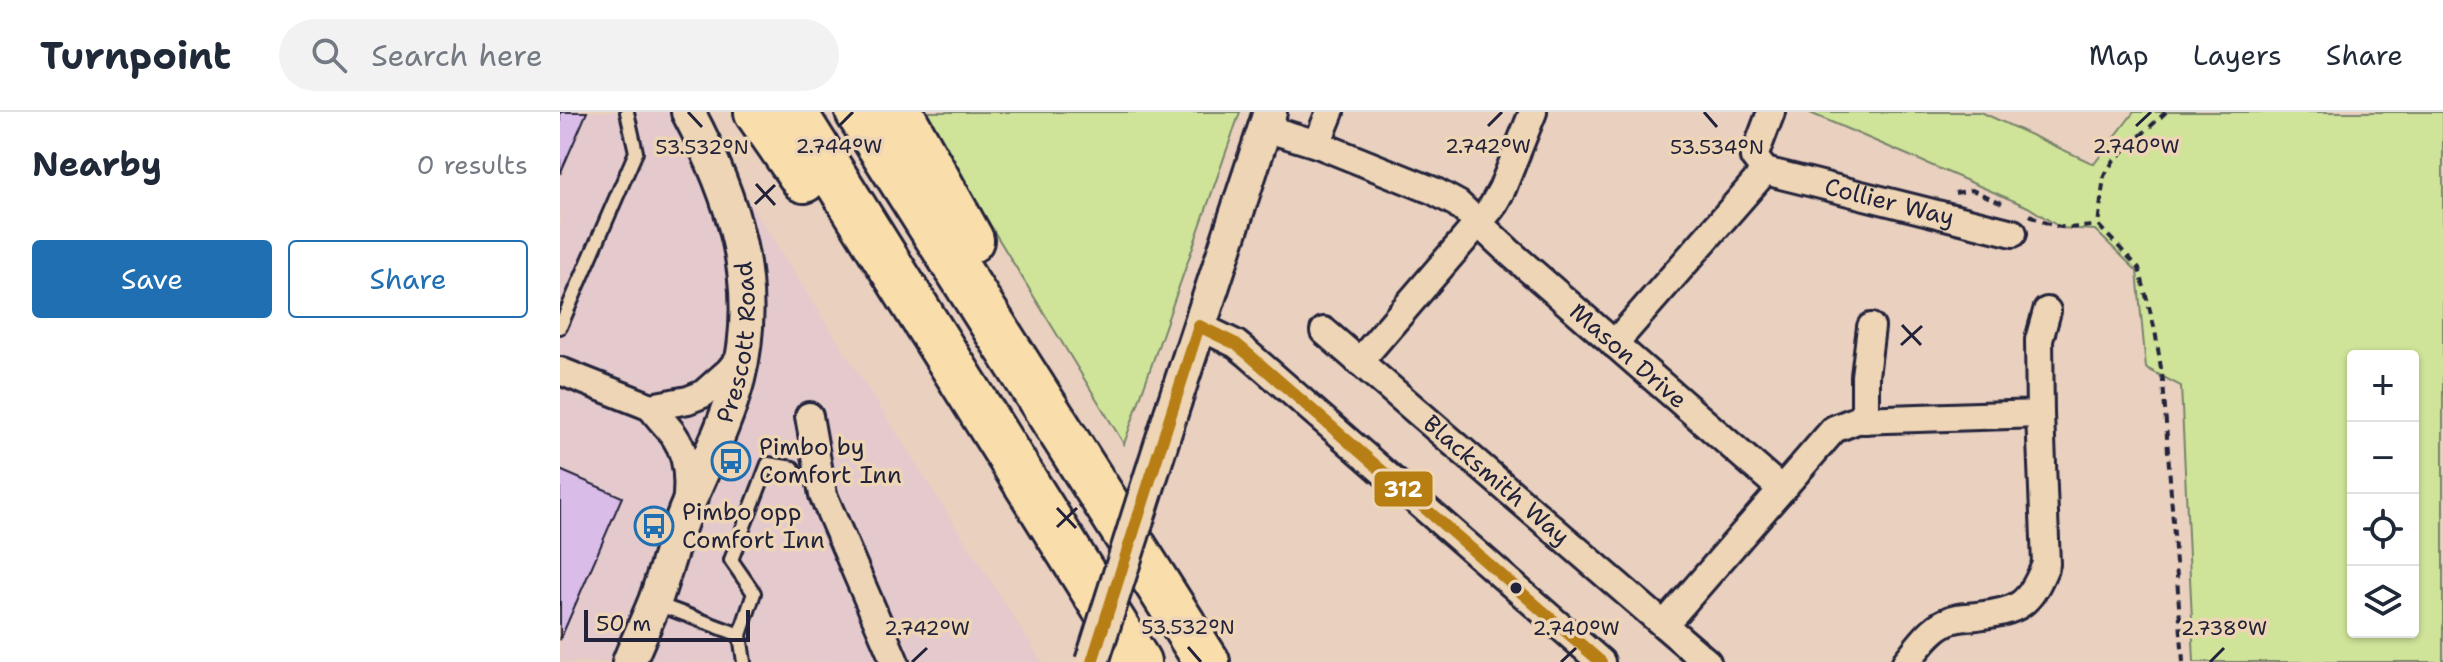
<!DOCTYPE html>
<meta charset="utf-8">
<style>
body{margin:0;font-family:"Shantell Sans",sans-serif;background:#f2f2f3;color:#1f2937}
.controls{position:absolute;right:24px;bottom:24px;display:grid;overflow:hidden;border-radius:8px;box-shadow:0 2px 6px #0004}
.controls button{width:72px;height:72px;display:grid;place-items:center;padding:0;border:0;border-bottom:2px solid #e0e1e3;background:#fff;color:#1f2937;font:40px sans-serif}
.scale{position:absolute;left:24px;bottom:20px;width:166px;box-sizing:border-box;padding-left:8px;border:4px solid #22223b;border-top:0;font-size:22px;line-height:28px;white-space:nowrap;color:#22223b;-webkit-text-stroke:6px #edd5b5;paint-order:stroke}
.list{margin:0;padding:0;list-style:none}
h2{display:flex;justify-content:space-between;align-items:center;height:104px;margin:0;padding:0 32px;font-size:34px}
h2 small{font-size:26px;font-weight:400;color:#747a83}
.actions{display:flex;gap:16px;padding:24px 32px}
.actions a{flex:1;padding:18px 0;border:2px solid #1f6fb2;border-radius:8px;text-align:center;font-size:28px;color:#1f6fb2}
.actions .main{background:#1f6fb2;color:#fff}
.icon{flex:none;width:44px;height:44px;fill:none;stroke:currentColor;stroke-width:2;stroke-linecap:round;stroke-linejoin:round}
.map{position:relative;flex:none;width:1883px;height:550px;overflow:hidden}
header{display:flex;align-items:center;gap:48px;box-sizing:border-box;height:112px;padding:0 40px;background:#fff;border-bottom:2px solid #e0e1e3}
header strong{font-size:38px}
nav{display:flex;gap:44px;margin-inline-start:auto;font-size:28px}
.search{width:560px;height:72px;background:#f2f2f3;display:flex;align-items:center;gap:20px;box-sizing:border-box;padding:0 28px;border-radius:44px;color:#747a83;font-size:30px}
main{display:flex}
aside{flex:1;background:#fff}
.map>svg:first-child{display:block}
</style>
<header>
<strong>Turnpoint</strong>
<div class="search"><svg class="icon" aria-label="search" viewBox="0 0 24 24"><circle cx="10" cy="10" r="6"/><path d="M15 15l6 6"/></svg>Search here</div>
<nav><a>Map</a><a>Layers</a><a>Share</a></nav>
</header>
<main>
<aside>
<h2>Nearby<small>0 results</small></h2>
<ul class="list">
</ul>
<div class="actions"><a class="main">Save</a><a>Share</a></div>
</aside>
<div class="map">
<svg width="1883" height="550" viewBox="0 0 1883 550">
<rect width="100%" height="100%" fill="#e9d0bf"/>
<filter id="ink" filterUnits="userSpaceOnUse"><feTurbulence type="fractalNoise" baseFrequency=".0125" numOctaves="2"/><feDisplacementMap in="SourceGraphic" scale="16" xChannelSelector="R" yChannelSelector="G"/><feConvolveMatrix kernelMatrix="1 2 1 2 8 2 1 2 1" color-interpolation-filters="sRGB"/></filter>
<g filter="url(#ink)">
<!-- built -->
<path fill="#e4cacc" d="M0,0H132L482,550H0Z"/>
<!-- green -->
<path fill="#cfe499" stroke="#78836a" stroke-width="2" fill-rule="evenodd" d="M361,0H680L564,332Z
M1248,0H1421L1534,52L1574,0H1883V550H1634L1621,274L1586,256L1577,159L1535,118L1501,116L1468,95ZM1793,244H1853V520H1793Z"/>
<!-- building -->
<path fill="#dabce9" stroke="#22223b" stroke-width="2" d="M0,0H27L0,62Z
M0,358L62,385L0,528Z"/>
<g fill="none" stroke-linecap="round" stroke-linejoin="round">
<defs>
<path id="service" d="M0,215L76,40L67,0
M97,492L180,523L194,481L171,448L208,352L233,356
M180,523L184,550"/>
<g id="minor">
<path id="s1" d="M705,16L757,32L874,79L898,92L948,139L1221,377"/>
<path d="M757,32L770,0"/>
<path d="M1205,59L1194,45L1211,0"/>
<path d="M639,214L676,232L687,241L1041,550"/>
<path id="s2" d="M764,219L1104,513"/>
<path id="s3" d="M1054,232L1205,59L1453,121"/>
<path d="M799,250L932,95L942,77L973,0"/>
<path d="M0,259L91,295L128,288L143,282L169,259L183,242"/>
<path d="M91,295C98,306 108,314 115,325C128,344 129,370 126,393"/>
<path d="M249,304L263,383L335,550"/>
<path d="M1305,308V264L1311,215"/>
<path d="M1147,550L1104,513L1274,317L1297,308L1480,302L1479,228L1487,199"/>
<path d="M1346,550C1357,537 1370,517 1386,510C1395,505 1406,505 1417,504C1460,498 1469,494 1486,452L1480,302"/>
</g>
<g id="tertiary">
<path d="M610,304L710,0"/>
<path id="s4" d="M69,550C77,530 87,509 95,489C106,458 114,426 126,397C144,354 166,313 178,267C202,171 173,84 128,0"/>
</g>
<path id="motorway" d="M197,0L244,68
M234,0L578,550
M298,0L647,550
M340,0L411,128"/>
</defs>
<!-- service casing -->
<use href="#service" stroke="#22223b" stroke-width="18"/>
<!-- minor casing -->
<use href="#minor" stroke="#22223b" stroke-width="32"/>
<!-- tertiary casing -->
<use href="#tertiary" stroke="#22223b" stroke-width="38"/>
<!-- motorway casing -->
<use href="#motorway" stroke="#22223b" stroke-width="50"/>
<!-- path -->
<path stroke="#22223b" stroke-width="4" stroke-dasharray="8 6" stroke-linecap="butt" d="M1606,0L1554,48L1544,64L1538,113L1579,156L1595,218L1603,269L1623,550
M1395,81L1412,78L1447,93
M1470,103C1496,118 1508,117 1538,113"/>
<!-- service -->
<use href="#service" stroke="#edd5b5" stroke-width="12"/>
<!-- minor -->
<use href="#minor" stroke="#edd5b5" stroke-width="26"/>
<!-- tertiary -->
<use href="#tertiary" stroke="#edd5b5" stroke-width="32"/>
<!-- motorway -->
<use href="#motorway" stroke="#f9deab" stroke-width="44"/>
<defs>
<path id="tertiary-bridge" d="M532,550L610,304"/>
</defs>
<!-- tertiary-bridge casing -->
<use href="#tertiary-bridge" stroke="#22223b" stroke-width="38" stroke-linecap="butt"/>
<!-- tertiary-bridge -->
<use href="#tertiary-bridge" stroke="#edd5b5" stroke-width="32"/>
<defs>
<path id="bus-1" d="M639,214L676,232L687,241L1041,550
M532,550L639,214"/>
</defs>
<!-- bus-1 casing -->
<use href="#bus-1" stroke="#edd5b5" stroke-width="18"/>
<!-- bus-1 -->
<use href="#bus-1" stroke="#b77e12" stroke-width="12"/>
</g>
</g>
<!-- ticks -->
<path fill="none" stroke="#22223b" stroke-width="3" d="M128,0L142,15M1144,0L1157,15M279,14L293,0M928,14L942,0M1576,14L1591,0M196,72L215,93M195,92L215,73M1342,213L1361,233M1341,233L1362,214M497,396L516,416M497,415L517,396M628,535L641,550M352,550L367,536M1001,550L1016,536M1650,550L1664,536"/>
<!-- icons -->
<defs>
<symbol id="bus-ring" viewBox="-11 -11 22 22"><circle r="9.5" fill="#edd5b5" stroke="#1f6fb2" stroke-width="1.5"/><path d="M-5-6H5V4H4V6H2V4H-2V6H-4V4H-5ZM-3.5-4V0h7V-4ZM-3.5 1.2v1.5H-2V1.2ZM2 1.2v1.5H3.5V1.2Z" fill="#1f6fb2"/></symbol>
</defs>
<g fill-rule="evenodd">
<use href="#bus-ring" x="149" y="327" width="44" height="44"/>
<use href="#bus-ring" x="72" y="392" width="44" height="44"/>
</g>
<!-- markers -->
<circle fill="#22223b" stroke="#edd5b5" stroke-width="3" cx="956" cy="476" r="7"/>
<g text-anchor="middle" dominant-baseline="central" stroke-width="7" stroke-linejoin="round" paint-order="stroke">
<!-- street labels -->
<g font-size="24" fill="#22223b" stroke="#edd5b5">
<text stroke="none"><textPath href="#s3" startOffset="358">Collier Way</textPath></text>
<text stroke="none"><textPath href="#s4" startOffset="340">Prescott Road</textPath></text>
<text stroke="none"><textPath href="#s1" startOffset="436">Mason Drive</textPath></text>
<text stroke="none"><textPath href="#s2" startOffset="228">Blacksmith Way</textPath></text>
</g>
<!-- poi labels -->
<g font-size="24" fill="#22223b" stroke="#edd5b5" text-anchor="start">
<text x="199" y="335">Pimbo by<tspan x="199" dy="28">Comfort Inn</tspan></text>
<text x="122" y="400">Pimbo opp<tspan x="122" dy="28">Comfort Inn</tspan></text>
</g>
</g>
<g font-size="20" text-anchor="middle" fill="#22223b" stroke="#edd5b5" stroke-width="7" stroke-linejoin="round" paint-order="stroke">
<text x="279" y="41">2.744°W</text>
<text x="928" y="41">2.742°W</text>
<text x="1576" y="41">2.740°W</text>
<text x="142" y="42">53.532°N</text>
<text x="1157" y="42">53.534°N</text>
<text x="628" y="522">53.532°N</text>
<text x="367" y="523">2.742°W</text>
<text x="1016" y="523">2.740°W</text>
<text x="1664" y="523">2.738°W</text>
</g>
<rect stroke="#edd5b5" stroke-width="3" x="813" y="358" width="61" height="38" rx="8" fill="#b77e12"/>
<g font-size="22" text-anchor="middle" font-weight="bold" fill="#fff">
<text x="843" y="385">312</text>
</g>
</svg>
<div class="controls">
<button>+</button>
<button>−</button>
<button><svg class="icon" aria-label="locate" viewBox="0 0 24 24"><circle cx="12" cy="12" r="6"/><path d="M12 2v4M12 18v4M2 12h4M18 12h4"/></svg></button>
<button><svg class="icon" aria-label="layers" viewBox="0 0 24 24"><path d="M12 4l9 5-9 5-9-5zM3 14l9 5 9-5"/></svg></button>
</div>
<div class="scale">50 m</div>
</div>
</main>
